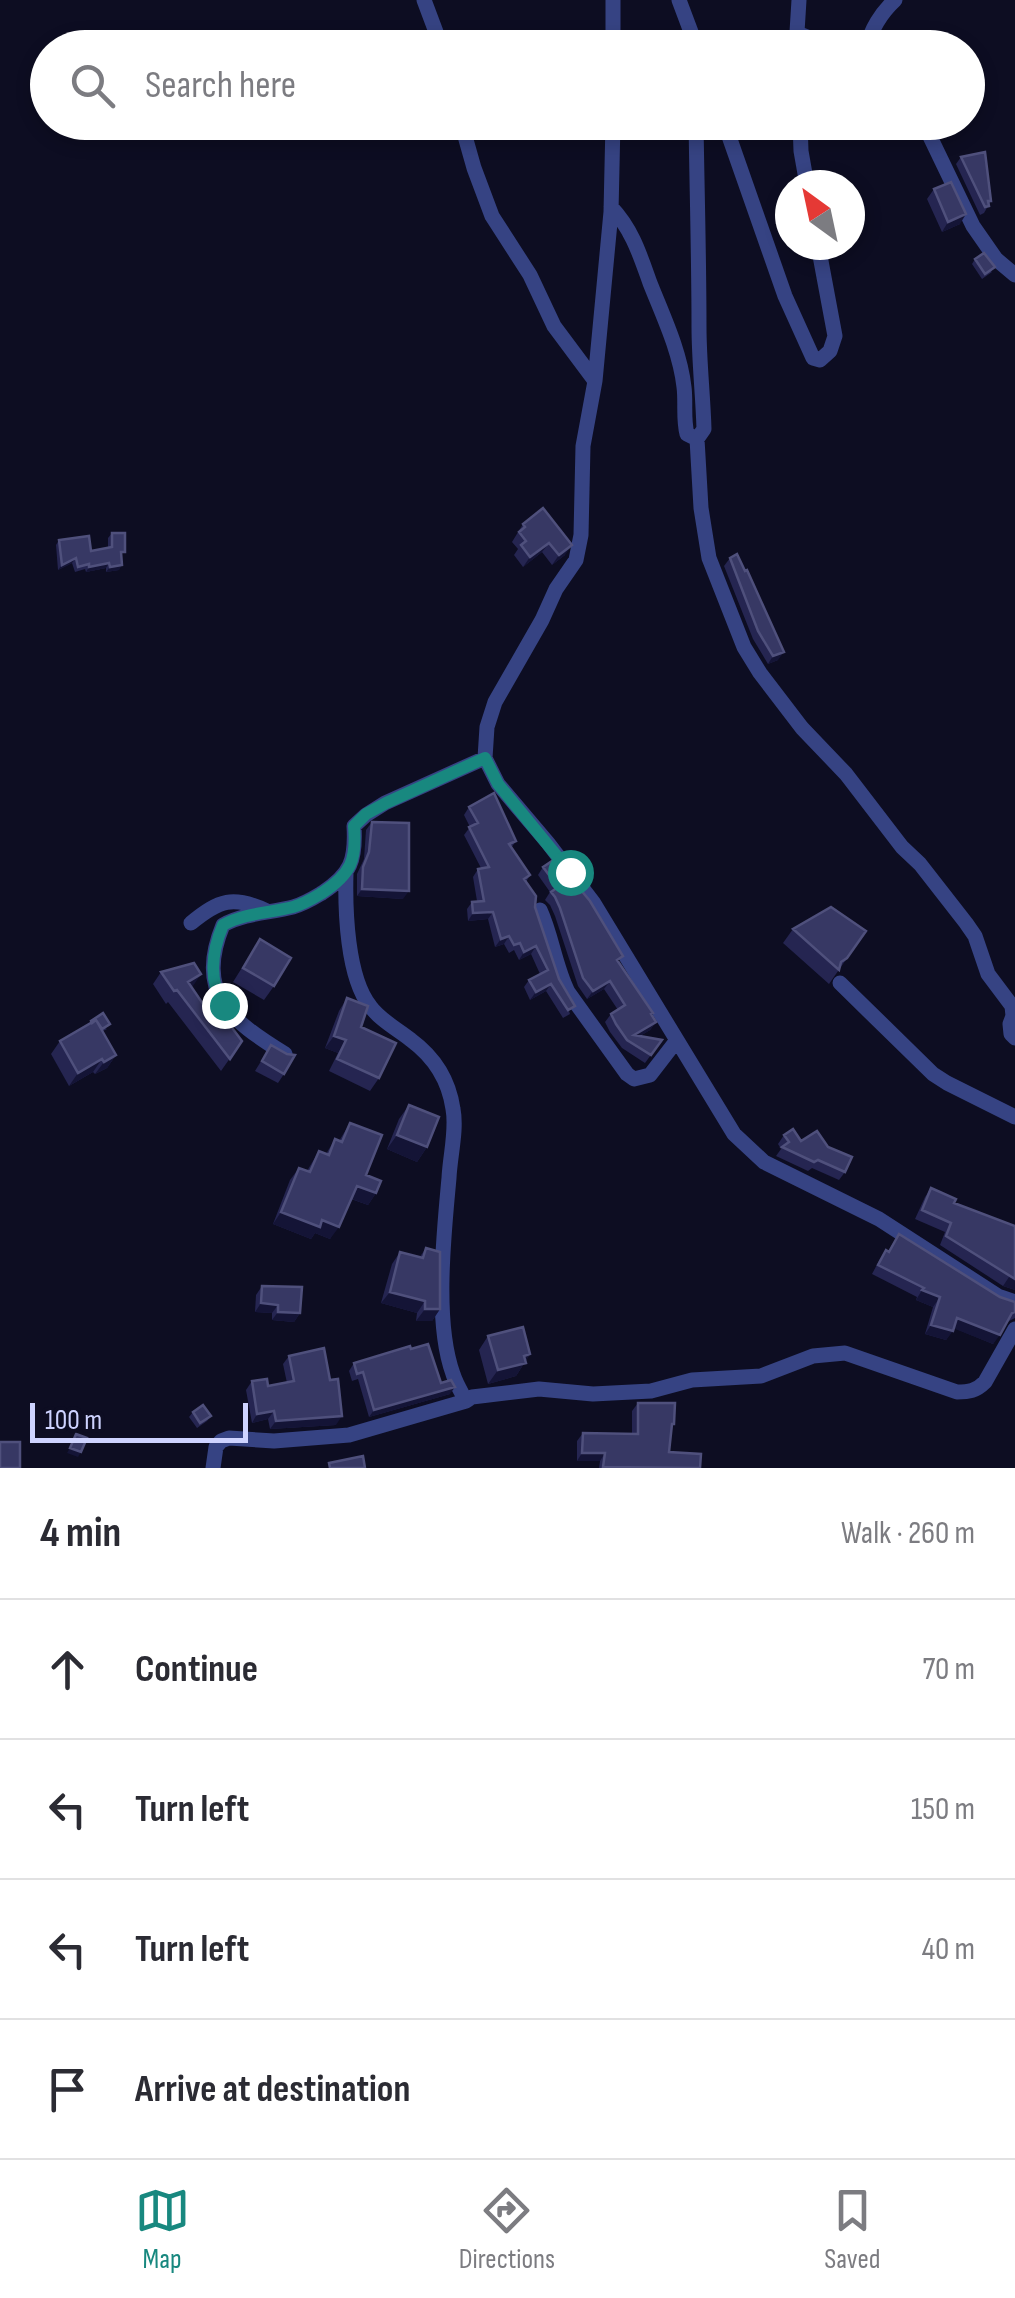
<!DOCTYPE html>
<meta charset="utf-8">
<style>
body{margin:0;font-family:"Sofia Sans Condensed",sans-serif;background:#f7f7f7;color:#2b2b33}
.compass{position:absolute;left:775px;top:170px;width:90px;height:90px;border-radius:50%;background:#fff;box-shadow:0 5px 15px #0003;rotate:327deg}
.scale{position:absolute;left:30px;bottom:25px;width:218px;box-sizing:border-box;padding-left:10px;border:5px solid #ced3ff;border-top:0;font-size:28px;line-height:35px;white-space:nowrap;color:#ced3ff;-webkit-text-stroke:8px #0d0d22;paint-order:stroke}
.stop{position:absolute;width:30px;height:30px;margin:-22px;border:8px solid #18887f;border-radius:50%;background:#fff}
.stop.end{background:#18887f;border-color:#fff;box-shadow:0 2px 10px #0008}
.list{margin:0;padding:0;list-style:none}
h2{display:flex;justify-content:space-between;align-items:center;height:130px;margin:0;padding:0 40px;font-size:42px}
h2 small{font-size:32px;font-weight:400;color:#7c7c81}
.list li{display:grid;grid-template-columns:65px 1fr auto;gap:30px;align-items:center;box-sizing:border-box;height:140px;padding:0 40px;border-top:2px solid #e1e1e2}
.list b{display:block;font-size:38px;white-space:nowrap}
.list em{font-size:32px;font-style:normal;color:#7c7c81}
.icon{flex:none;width:55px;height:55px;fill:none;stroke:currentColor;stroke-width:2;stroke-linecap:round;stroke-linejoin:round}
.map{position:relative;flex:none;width:1015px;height:1468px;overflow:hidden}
.search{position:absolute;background:#fff;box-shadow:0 5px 15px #0003;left:30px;right:30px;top:30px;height:110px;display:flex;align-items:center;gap:25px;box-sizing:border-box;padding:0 35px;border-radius:55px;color:#7c7c81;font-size:38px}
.sheet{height:690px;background:#fff}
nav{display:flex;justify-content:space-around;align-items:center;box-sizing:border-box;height:140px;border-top:2px solid #e1e1e2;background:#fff;font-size:28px;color:#7c7c81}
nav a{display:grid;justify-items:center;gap:5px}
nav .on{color:#18887f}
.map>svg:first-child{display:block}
</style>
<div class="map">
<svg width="1015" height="1468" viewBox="0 0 1015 1468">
<rect width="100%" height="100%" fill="#0d0d22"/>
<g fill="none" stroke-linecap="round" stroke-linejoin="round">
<!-- minor -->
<path stroke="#364383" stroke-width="15" d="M424,0L442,48
M613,0V48
M679,0L697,48
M797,33L822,43L827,48
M796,48L799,0
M867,48C870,30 882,12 895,0
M461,122L474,168L492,216L530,275L554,326L595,381
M613,122L611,212L595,381L583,446L581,535L576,560L556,589L542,620L495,702L487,727L485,758L498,784L548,843L593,902L734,1134L764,1162L879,1219L998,1296L1015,1302
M724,122L785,296L813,358L820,360L830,351L835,336L818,245
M800,122L801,151L807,185
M923,122L973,226L996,259L1015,275
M611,207C632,229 640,255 650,283C663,316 680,351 684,387C686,402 683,419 687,434L697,439L704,429C703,395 699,361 699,327C699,259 697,191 696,122
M697,439L701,508L709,558L744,647L760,673L802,728L846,774L902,847L920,864L966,923L975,936L988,974L1012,1006L1013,1016L1010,1024L1011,1034L1015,1038
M346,873C345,910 347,977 370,1006C380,1020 397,1029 411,1040C434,1057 449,1081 453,1109C457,1130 450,1156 449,1178C444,1233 434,1322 453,1374C456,1384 462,1393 466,1401
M540,910C552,936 555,966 568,992L627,1074L634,1079L650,1075L677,1040
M191,923C219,900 233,895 267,911
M840,983L933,1074L947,1083L1015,1117
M285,1054C230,1020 195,993 223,925C245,913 269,913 293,907C304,904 312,899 322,893C351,874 356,860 354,826L366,815L385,803L485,758
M213,1468L216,1447L221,1441L229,1438L274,1441L349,1435L466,1401L472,1397L539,1389L593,1394L651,1391L692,1380L761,1376L813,1356L845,1353L957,1392C969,1392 976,1391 985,1382L1015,1329"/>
</g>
<!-- wall -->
<path fill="#252551" d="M827,122H853L832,133Z
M961,157L991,201L984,213L980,215L956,164Z
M934,189L960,224L942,232L927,199Z
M975,259L992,272L982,279L972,264Z
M523,524L565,555L552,565L542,552L523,567L514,555L518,549L512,542Z
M112,533L122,557L119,570L106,572V568L86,572L85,569L75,572L72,563L58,570L56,545L59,540L91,551L108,548V538Z
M730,558L778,660L768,664L753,639L724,566Z
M469,807L516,841L511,848L530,875L526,882L570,1014L563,1018L546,991L530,1000L524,987L529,980L540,974L531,954L519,960L514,950L509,953L504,944L495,947L488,919L468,921L467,909L472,902L477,901L473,877L478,869L481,868L464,835L470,827L464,815Z
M372,822L403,899L357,896V874L364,859L366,830Z
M543,867L619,962L656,1022L650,1030L640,1036L662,1040L645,1063L622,1048L610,1032L605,1022L611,1014L618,1010L604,989L587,999L578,986L555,916L550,905L545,900L550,892L538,875Z
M793,929L866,931L829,984L783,943Z
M260,939L274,986L264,1000L233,982Z
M161,972L201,974L191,987L205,1007L242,1041L221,1071L168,1002L166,1004L153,984Z
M347,998L361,1027L379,1078L370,1091L329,1071L338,1053L325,1048L339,1011Z
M91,1021L107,1029L103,1031L116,1055L107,1068L95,1074L93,1072L69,1086L51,1054L60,1041L88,1025Z
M271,1045L284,1074L278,1083L255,1071Z
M409,1105L427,1147L417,1162L387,1149L399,1119Z
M350,1123L366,1175L376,1193L368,1205L351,1199L330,1239L315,1233L311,1239L273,1224L290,1180L299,1168L307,1171L319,1151L326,1154L335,1139L339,1141Z
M784,1135L801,1141L845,1172L839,1180L812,1168L808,1171L776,1156L781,1149L778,1144Z
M931,1188L954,1203L1015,1226V1290L1003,1286L940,1245L945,1232L915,1219L925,1197Z
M899,1234L1000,1297L1015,1302V1318L1007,1322L993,1344L954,1328L946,1340L925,1334L933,1307L916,1300L917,1297L872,1274L880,1259L886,1250L888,1251Z
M426,1248L440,1309L432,1321H416L417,1313L381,1303L392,1264L400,1252L419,1258Z
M262,1286L300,1313L294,1322L272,1320V1313L255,1312L256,1295Z
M488,1336L530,1354L516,1376L488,1384L479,1350Z
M411,1349L450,1394L369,1417L358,1379L352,1381L349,1371L354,1363Z
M289,1356L336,1425L270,1429L268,1419L252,1423L246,1390L252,1381L268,1386L287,1383L283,1364Z
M638,1403L671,1428L669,1452L700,1468H599L600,1461H577V1441L583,1433L632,1434V1411Z
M193,1412L211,1416L207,1421L197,1428L189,1417Z"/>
<!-- shaded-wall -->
<path fill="#141436" d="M839,122H853L832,133Z
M966,214L960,224L942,232L948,222Z
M549,543L542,552L523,567L530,557Z
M572,545L565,555L552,565L559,555Z
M76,558L72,563L58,570L62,565Z
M109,563L106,568L86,572L89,567Z
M122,565L119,570L106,572L110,567Z
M784,652L778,660L768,664L773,656Z
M362,889L409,891L403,899L357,896Z
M493,912L488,919L468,921L473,913Z
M509,936L504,944L495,947L501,939Z
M536,946L531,954L519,960L524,952Z
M201,974L193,986L179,995L188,982Z
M610,981L604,989L587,999L593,991Z
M551,984L546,991L530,1000L536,992Z
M656,1022L650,1030L629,1043L634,1035Z
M334,1036L346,1040L338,1053L325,1048Z
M116,1055L107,1068L95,1074L104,1062Z
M102,1059L93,1072L69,1086L78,1073Z
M397,1135L427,1147L417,1162L387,1149Z
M357,1186L376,1193L368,1205L349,1198Z
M281,1212L322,1220L339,1227L330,1239L315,1233L311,1239L273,1224Z
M1009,1277L1015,1279V1290L1003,1286Z
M922,1290L940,1297L933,1307L916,1300Z
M390,1292L425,1301L417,1313L381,1303Z
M261,1303L278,1305L272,1313L255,1312Z
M425,1309H440L432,1321H416Z
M278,1312L300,1313L294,1322L272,1320Z
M957,1318L1000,1335L993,1344L950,1327Z
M931,1325L953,1331L946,1340L925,1334Z
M530,1354L516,1376L488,1384L498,1370Z
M455,1387L450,1394L369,1417L374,1410Z
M274,1411L268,1419L252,1423L257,1414Z
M342,1416L336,1425L270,1429L276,1421Z
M70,1448L81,1452L78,1457L67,1453Z
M582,1453H605L600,1461H577Z"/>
<!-- building -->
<path fill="#373864" stroke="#4f507c" stroke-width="2.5" d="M985,152L991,201H988L989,206L985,207L961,157Z
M951,182L966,214L948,222L934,189Z
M984,253L995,267L985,274L975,259Z
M543,508L572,545L559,555L549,543L530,557L521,545L526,541L519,532L525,527L523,524Z
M112,533H125V552H121L122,565L110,567L109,563L89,567V564L78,567L76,558L62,565L59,540L89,536L91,551L112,547Z
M737,554L745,571L747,570L784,652L773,656L758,631L730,558Z
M494,793L516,841L509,844L530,875L524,879L536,896L535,907L559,979L575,1006L568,1010L551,984L536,992L529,980L548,970L536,946L524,952L520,943L514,945L509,936L501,939L493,912L473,913L472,902L484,901L478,869L489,867L469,827L478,823L469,807Z
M372,822L409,823V891L362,889L363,867L369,852Z
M555,859L590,901L623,956L617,960L653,1013L651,1014L656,1022L634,1035L662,1040L651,1055L627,1040L616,1024L611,1014L625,1005L610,981L593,991L583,978L560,908L555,897L551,892L558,887L543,867Z
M831,907L866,931L847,958L841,962L839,970L793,929Z
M260,939L291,958L274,986L243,968Z
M194,963L201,974L188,982L205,1007L211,1000L242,1041L230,1059L177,990L174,991L161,972Z
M347,998L368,1006L361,1027L396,1043L379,1078L337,1059L346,1040L334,1036Z
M103,1013L110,1024L102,1029L96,1020L92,1023L91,1021Z
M96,1020L116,1055L104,1062L102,1059L78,1073L60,1041Z
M271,1045L287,1054L295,1055L284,1074L262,1061Z
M409,1105L439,1117L427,1147L397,1135Z
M350,1123L382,1135L366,1175L381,1181L376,1193L357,1186L339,1227L322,1220L320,1227L281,1212L299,1168L310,1172L319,1151L329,1155L335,1139L342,1142Z
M793,1129L801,1141L817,1131L828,1147L852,1157L845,1172L818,1160L814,1162L782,1147L789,1142L784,1135Z
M931,1188L956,1199L954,1203L1015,1226V1279L946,1236L951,1223L922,1210Z
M899,1234L1000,1297L1015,1302V1312L1012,1313L1000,1335L957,1318L953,1331L931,1325L940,1297L922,1290L924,1288L878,1265L886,1250L889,1252Z
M426,1248L440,1252V1309H425V1301L390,1292L400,1252L423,1258Z
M262,1286L302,1287L300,1313L278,1312V1305L261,1303Z
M523,1327L530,1354L524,1356L526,1363L498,1370L488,1336Z
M428,1344L441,1383L451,1380L455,1387L374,1410L363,1372L357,1374L354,1363L410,1346L411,1349Z
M324,1348L330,1380L338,1379L342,1416L276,1421L274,1411L257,1414L252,1381L267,1379L268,1386L294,1381L289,1356Z
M638,1403H675L674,1424H672L669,1452L701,1454L700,1468L603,1467L605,1453H582L583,1433L638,1434Z
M203,1405L211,1416L200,1423L193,1412Z
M76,1434L87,1438L81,1452L70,1448Z
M0,1442H20V1468H0Z
M363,1456L365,1468H330L329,1463Z"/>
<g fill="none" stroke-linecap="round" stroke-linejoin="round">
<!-- route -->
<path stroke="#18887f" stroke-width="12" d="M224,1005C208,981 212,951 223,925C245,913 269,913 293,907C304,904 312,899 322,893C351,874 357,860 354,826L366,814L386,803L485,758L498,784L570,872"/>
</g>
</svg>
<svg class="compass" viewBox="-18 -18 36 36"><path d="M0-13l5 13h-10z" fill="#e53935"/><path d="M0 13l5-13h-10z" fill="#7c7c81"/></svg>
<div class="scale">100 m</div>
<div class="stop" style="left:570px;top:872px"></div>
<div class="stop end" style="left:224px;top:1005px"></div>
<div class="search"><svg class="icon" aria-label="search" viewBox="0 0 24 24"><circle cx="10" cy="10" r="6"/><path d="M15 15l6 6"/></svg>Search here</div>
</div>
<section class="sheet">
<h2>4 min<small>Walk · 260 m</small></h2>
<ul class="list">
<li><svg class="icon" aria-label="ahead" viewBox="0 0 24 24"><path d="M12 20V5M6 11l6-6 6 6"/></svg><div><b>Continue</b></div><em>70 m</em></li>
<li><svg class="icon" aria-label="left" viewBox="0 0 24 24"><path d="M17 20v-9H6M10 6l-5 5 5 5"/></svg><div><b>Turn left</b></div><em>150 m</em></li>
<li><svg class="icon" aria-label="left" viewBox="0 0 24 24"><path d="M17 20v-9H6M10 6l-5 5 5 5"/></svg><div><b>Turn left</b></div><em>40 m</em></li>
<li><svg class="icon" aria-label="arrive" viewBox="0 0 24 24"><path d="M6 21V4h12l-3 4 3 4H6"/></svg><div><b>Arrive at destination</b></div></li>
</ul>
</section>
<nav>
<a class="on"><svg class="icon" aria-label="map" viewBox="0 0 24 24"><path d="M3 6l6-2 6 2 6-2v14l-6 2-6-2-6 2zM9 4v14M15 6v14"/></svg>Map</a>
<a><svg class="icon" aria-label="directions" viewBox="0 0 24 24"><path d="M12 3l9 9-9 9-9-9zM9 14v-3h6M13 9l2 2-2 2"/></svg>Directions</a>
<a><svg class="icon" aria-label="saved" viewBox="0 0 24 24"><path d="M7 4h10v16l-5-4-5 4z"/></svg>Saved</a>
</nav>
